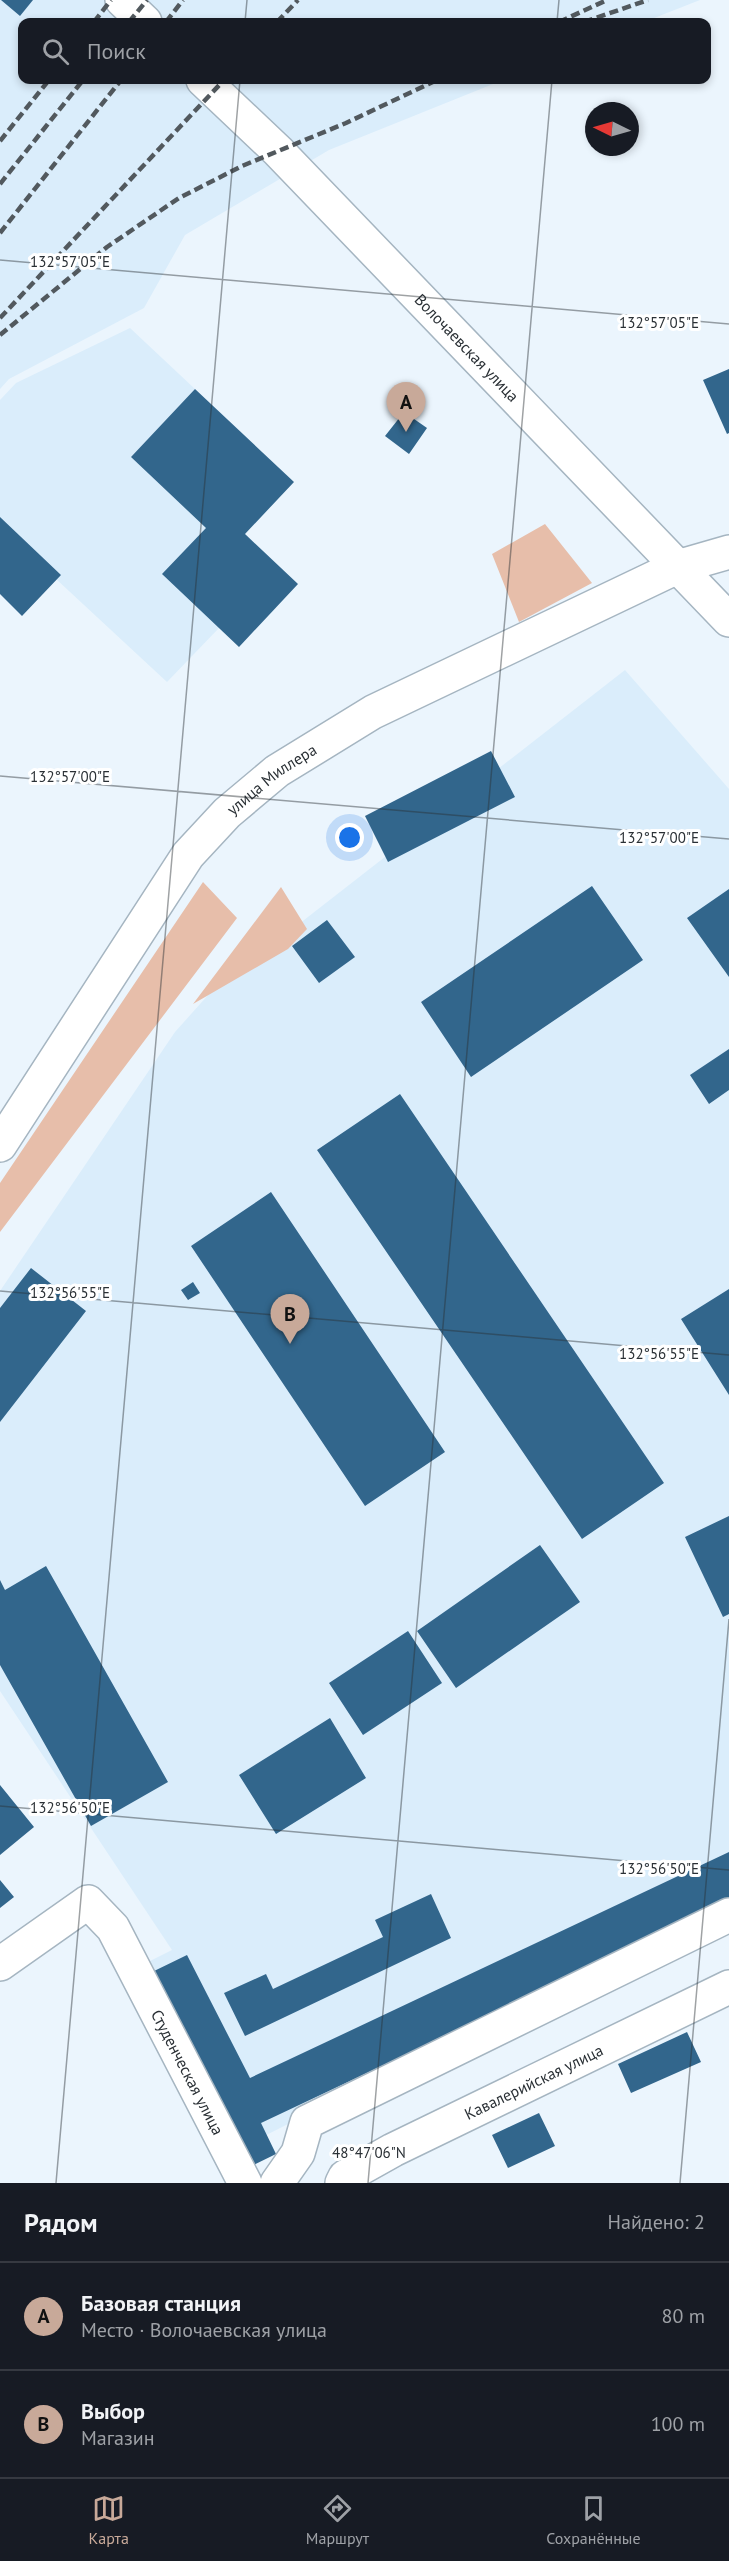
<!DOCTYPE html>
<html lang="ru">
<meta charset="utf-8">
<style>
body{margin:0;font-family:"PT Sans",sans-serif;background:#20242c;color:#f1f3f6}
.compass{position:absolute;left:585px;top:102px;width:54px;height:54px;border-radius:50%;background:#171b24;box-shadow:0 3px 9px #0003;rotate:275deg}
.you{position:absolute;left:350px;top:838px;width:21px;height:21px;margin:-15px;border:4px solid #fff;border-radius:50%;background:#1a73e8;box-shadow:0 0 0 9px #1a73e833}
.badge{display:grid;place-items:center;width:39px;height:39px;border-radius:50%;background:#c8a999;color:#111;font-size:20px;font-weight:700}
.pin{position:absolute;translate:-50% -50px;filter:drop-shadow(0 2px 3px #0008)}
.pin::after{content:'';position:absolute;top:32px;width:21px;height:18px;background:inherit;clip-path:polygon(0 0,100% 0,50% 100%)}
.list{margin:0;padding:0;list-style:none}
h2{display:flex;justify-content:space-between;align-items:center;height:78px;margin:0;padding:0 24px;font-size:26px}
h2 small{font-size:20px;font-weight:400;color:#9ea1a6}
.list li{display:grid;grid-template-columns:39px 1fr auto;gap:18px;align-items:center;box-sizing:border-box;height:108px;padding:0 24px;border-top:2px solid #363941}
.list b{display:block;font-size:22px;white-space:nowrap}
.list p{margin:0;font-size:20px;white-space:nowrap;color:#9ea1a6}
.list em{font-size:20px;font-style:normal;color:#9ea1a6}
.icon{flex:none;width:33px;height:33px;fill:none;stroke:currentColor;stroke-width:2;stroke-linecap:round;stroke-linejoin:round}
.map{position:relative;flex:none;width:729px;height:2183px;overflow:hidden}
.search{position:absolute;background:#171b24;box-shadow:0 3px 9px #0003;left:18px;right:18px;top:18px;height:66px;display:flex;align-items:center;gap:15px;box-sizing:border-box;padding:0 21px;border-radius:12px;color:#9ea1a6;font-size:22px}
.sheet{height:294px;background:#171b24}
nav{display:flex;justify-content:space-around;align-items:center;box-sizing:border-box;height:84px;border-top:2px solid #363941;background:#171b24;font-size:16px;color:#9ea1a6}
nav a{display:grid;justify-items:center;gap:3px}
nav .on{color:#c8a999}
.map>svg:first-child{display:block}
</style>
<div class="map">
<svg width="729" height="2183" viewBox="0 0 729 2183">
<rect width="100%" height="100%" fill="#ebf5fd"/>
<!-- built -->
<path fill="#daedfb" d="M0,0H700L644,22H22V80H503L329,150L185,235L144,308L9,379L0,389Z
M130,328L195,389L131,457L206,528L219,628L167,682L0,527V400L16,383Z
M625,670L729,789V1900L229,2154L134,1969L172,1950L0,1691V1291L175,1032L209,994Z"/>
<!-- green -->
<path fill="#e7beaa" d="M545,524L592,583L519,622L492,554Z
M203,882L237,918L0,1232V1183Z
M281,887L307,929L288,949L193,1004Z"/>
<!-- building -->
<path fill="#32668c" d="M1,0H33L20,16Z
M729,369V433L727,434L703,380Z
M195,389L294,482L245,534L298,584L239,647L162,574L206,528L131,457Z
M404,412L427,428L409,454L385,436Z
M0,517L61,575L22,616L0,594Z
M491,751L515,797L388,862L365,816Z
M592,886L643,960L471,1077L421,1002Z
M729,889V977L687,918Z
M327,920L355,957L319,983L292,946Z
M729,1049V1090L709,1104L690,1075Z
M400,1094L664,1483L582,1539L317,1150Z
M271,1192L445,1452L365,1506L191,1246Z
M31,1268L86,1311L0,1422V1308Z
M193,1282L200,1293L188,1300L181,1290Z
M729,1289V1395L681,1319Z
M729,1516V1614L723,1617L685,1537Z
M540,1545L580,1602L456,1688L417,1631Z
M46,1566L168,1782L91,1826L0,1665V1580L5,1590Z
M408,1631L442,1683L363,1735L329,1683Z
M330,1718L366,1778L276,1834L239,1775Z
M0,1785L34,1827L0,1855Z
M729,1852V1902L261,2123L276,2154L245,2169L150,1973L187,1955L250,2078Z
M0,1880L14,1897L0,1908Z
M431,1894L451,1938L245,2036L224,1993L266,1974L273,1989L383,1937L375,1920Z
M687,2032L701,2062L631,2093L618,2064Z
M539,2113L555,2146L508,2168L492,2135Z"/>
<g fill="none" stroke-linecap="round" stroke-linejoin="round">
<defs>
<g id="minor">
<path id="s1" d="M0,1964L88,1902L113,1928L245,2183"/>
<path d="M277,2183L298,2153L307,2122L729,1915"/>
<path id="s2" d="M342,2183L345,2177L393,2150L729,1987"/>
</g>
<g id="major">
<path d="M122,0L145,22"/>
<path id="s3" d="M203,80L278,151L729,620"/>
<path id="s4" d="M0,1145L188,855L227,813L277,771L373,712L677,567L729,552"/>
</g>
</defs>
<!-- minor casing -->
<use href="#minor" stroke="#a5b5c1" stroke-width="36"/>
<!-- major casing -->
<use href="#major" stroke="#a5b5c1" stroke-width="36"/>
<!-- minor -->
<use href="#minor" stroke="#fff" stroke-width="33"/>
<!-- major -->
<use href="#major" stroke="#fff" stroke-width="33"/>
<!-- rail -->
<path stroke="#52595e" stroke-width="4.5" stroke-dasharray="9 4.5" stroke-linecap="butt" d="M94,22L111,0
M129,22L147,0
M166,22L183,0
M277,22L298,0
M559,22L607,0
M584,22L648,0
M0,141L49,80
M0,184L83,80
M0,233L121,80
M0,318L224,80
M0,335L107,247L179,198L242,166L346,123L437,80"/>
</g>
<!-- ticks -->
<path fill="none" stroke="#2a3035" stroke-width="1.5" stroke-opacity="0.45" d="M245,22L247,0M557,22L559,0M0,260L729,324M0,776L729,839M0,1291L729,1355M0,1806L729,1870M56,2183L240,80M368,2183L552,80M680,2183L729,1619"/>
<g text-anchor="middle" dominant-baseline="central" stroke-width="6" stroke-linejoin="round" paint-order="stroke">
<!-- street labels -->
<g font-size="16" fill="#2a3035" stroke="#fff">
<text stroke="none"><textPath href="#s3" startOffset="376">Волочаевская улица</textPath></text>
<text stroke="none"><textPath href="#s4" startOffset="459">улица Миллера</textPath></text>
<text stroke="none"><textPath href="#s1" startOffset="306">Студенческая улица</textPath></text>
<text stroke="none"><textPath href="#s2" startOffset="218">Кавалерийская улица</textPath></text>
</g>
</g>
<g font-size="15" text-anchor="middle" fill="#2a3035" stroke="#fff" stroke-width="6" stroke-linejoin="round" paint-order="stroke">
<text x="70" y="267">132°57'05"E</text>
<text x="659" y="328">132°57'05"E</text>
<text x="70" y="782">132°57'00"E</text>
<text x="659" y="843">132°57'00"E</text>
<text x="70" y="1298">132°56'55"E</text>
<text x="659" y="1359">132°56'55"E</text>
<text x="70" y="1813">132°56'50"E</text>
<text x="659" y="1874">132°56'50"E</text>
<text x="369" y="2158">48°47'06"N</text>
</g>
</svg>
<svg class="compass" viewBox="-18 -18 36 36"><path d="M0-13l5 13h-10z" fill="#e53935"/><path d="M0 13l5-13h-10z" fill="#9ea1a6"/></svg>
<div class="you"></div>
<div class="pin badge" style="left:406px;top:432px">A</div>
<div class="pin badge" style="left:290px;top:1344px">B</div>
<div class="search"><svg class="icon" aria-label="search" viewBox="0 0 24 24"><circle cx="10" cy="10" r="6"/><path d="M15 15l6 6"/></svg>Поиск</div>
</div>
<section class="sheet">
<h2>Рядом<small>Найдено: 2</small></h2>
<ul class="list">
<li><span class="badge">A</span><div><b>Базовая станция</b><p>Место · Волочаевская улица</p></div><em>80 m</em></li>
<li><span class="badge">B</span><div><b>Выбор</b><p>Магазин</p></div><em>100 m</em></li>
</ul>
</section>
<nav>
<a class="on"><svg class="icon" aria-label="map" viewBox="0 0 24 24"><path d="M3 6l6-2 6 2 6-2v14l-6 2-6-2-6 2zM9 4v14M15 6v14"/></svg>Карта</a>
<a><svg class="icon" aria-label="directions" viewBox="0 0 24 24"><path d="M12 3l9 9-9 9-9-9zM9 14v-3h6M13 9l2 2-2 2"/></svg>Маршрут</a>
<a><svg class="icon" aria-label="saved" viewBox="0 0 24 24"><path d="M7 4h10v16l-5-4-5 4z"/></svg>Сохранённые</a>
</nav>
